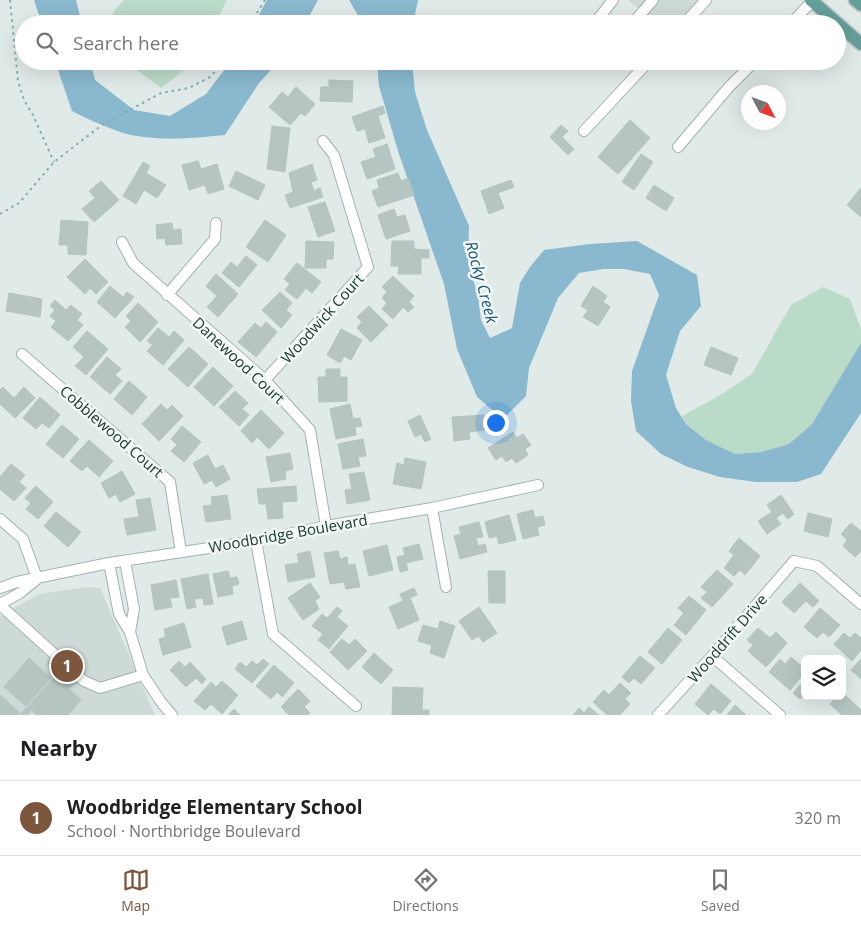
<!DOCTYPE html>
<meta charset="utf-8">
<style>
body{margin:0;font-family:"Open Sans",sans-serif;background:#f6f6f6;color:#202124}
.controls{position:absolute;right:15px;bottom:15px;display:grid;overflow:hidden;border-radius:8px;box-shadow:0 5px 20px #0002}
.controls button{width:45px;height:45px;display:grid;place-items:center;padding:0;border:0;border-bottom:1px solid #e0e0e0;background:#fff;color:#202124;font:25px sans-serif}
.compass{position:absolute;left:741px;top:85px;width:45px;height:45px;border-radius:50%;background:#fff;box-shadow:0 5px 20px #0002;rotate:131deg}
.you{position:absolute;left:495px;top:422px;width:18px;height:18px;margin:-12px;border:4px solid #fff;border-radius:50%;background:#1a73e8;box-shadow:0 0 0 8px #1a73e833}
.badge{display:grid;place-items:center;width:32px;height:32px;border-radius:50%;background:#7c573e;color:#fff;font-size:16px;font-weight:700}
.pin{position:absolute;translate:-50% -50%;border:2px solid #fff;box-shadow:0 1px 5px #0006}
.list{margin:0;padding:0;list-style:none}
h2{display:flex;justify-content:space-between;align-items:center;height:65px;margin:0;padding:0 20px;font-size:21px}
h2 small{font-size:16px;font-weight:400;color:#757577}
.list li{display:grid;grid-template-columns:32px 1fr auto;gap:15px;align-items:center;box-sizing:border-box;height:75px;padding:0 20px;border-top:1px solid #e0e0e0}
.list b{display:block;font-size:19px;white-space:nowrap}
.list p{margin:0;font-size:16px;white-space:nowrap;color:#757577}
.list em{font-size:16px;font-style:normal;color:#757577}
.icon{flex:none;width:28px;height:28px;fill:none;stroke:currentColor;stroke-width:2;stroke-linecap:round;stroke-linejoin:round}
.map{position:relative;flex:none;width:861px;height:715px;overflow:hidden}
.search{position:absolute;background:#fff;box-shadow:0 5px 20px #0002;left:15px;right:15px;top:15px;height:55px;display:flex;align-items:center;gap:12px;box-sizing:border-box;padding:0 18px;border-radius:28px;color:#757577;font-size:19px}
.sheet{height:140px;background:#fff}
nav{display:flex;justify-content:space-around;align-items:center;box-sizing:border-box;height:70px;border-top:1px solid #e0e0e0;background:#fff;font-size:14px;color:#757577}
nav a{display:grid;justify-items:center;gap:2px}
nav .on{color:#7c573e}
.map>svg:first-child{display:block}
</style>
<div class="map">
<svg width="861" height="715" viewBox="0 0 861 715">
<rect width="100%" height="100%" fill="#e0eae8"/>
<!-- built -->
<path fill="#cedad7" d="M628,0H698L676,24H657Z
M87,587L100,588L155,715H0V616L39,594Z"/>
<!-- green -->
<path fill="#badbc8" d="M124,0H227L215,24H111L113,12Z
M125,61H196L161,88Z
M823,287L850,299L861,329V343L812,424L789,444L761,452L735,454L706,440L686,424L682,416L722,394L752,374L791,305Z"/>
<!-- water -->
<path fill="#8ab8ce" d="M34,0H76L82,24H42Z
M267,0H318L305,24H254Z
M349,0H418L413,24H363Z
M55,61H90L95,80L134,110L170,116L206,94L231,61H279L259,83L225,135C196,138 166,141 137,136C120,134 87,119 72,111Z
M377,61H412L415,92L427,130L469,226L468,263L478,296L481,320L490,338L512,328L520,283L530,267L544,250L590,244L637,241L697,275L701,306L680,331L666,375L676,408L686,424L706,440L735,454L761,452L789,444L812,424L861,343V413L821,474L797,482H756L720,477L688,467L661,454L636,431L631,401L632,371L659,295L650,274L624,269H603L579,273L558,298L529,368L526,396L503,419L477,397L457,349L444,284L398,151L379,86Z"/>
<!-- building -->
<path fill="#b6c5c1" stroke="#b3c4c0" d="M329,80L353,81L352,102L320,101L321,87H329Z
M296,87L315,104L305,116L301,113L290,125L269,107L282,92L288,97Z
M383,106L385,113L378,116L385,138L369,143L365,129L357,131L352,117Z
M630,120L650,138L618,174L598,157Z
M561,125L568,131L562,137L574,149L568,155L550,137Z
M272,126L290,128L285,172L267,169Z
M387,144L395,169L367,179L361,162L376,157L373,149Z
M641,154L653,162L634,190L622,182Z
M198,161L201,169L217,164L224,189L208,194L205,185L189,190L182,165Z
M143,162L150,166L146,173L166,185L157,198L144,190L136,204L123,196Z
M312,164L317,180L311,182L314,191L320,188L323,197L290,208L285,195L293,192L289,173Z
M236,171L265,185L258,200L229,186Z
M398,173L401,181L408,178L414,195L378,207L372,191L379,188L377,180Z
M511,180L514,187L498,193L504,208L489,214L481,191Z
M101,181L119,200L94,222L82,209L95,198L89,191Z
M654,185L674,198L666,211L646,198Z
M861,188V217L847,205Z
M325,202L335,231L318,237L308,207Z
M394,209L397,217L405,215L410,231L386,239L378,215Z
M61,220L88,222L86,255L68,254V245H59Z
M265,220L286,235L268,262L246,247Z
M172,223L173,230L181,229L182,244L166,245L165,238L157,239L156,225Z
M306,241L334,242L333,259H326V268H305Z
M392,241H414V249L429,250V258H421V274H398L399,266H391Z
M246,256L257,265L239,287L222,273L231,262L237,267Z
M85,259L108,282L96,294L90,288L85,294L67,277Z
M297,263L321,282L312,293L306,288L297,299L285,290L290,284L284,279Z
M216,274L238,294L218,317L207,307L217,296L206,286Z
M393,276L414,296L409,302L414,307L408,312L403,307L393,319L382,309L387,303L382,298L387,292L382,287Z
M110,286L123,297L127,292L134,297L115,318L97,302Z
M593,286L607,296L603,302L610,307L598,326L583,317L588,310L581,306Z
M280,292L292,303L286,310L292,315L281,328L262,310Z
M9,293L42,299L40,317L6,311Z
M55,300L66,310L71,305L82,314L77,320L83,325L68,341L51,327L56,321L50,316L55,310L50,306Z
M138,303L158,322L140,342L125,327L131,321L126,316Z
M369,306L388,325L371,342L357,328L362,322L357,317Z
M266,322L277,332L256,357L238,342L255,323L261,328Z
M158,328L169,337L174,331L184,340L163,365L147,351L153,345L147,341Z
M341,329L362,340L351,360L344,356L340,363L327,355Z
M87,331L108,349L86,375L75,366L84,357L73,347Z
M189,347L208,364L188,387L168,369Z
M711,347L738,358L731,375L704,365Z
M107,357L121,369L115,375L122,381L110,394L90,377Z
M213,367L233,386L214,406L194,387Z
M326,369H340V377H347V401L319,402L318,377H326Z
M129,381L147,397L132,415L114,399Z
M3,387L14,398L24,387L35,398L15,418L0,404V390Z
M235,391L248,403L242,409L249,415L239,426L219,407Z
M40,397L60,415L49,428L42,423L36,429L23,418Z
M161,404L167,410L172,405L183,416L159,441L142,424Z
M350,404L353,419L360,418L362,426L355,427L356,435L336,439L330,409Z
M261,410L284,433L269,449L257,437L252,443L241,431Z
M420,415L431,439L425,442L421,434L415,437L408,421Z
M484,415L485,430L469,432L470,439L454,441L452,417Z
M62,425L79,439L63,458L46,444Z
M182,426L201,442L184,462L171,451L177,445L171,439Z
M513,432L517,438L523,434L531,445L525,449L528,455L516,463L512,458L506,462L502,456L496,460L488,448Z
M363,439L366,456L358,457L360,466L343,469L338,444Z
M89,440L113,461L99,477L87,466L82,471L70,461Z
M290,453L293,469L285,471L286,479L271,482L266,457Z
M208,455L215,469L223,465L230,479L216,487L212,480L204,484L193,463Z
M405,458L426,462L421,489L393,484L397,463L404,465Z
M11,464L25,475L19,482L26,488L14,501L0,489V477Z
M122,471L135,494L120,502L116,494L109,498L101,483Z
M364,472L370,500L347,504L345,490L352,489L349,474Z
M36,486L53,502L38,519L26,509L31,503L25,498Z
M296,486L297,501L282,502L283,518L268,519L266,504H259L257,489Z
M227,495L231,519L206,522L203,506L212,505L211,497Z
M781,495L794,514L788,519L783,513L776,518L781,524L767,534L758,521L772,512L767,505Z
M150,498L156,530L127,535L124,519L139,517L136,500Z
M533,510L535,518L543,516L545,525L537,527L539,535L523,539L517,514Z
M56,512L81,532L68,547L44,526Z
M808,513L832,519L828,537L804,531Z
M509,515L516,540L499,544L497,536L489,538L485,522Z
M479,522L483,537L476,538L478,546L485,544L487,552L460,559L454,536L461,534L459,527Z
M851,523L861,531V551L855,557L843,546L847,540L841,534Z
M739,538L760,556L745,575L740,570L734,576L724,568L734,555L729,551Z
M419,544L423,559L406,563L408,570L400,572L397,557L405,555L403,548Z
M387,545L393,570L369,576L363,551Z
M310,551L315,577L288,582L285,565L299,563L297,554Z
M338,551L340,559L347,557L348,565L355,564L360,587L346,589L344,582L330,584L324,553Z
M717,570L733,584L712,607L701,598L707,592L701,587Z
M228,571L230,578L237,577L239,584L232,586L233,594L218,597L213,574Z
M488,571H505V603H489Z
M208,574L213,604L204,605L203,598L194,599L196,607L187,609L181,579Z
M176,580L179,597L170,598L172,607L155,610L151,585Z
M310,583L320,597L315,601L319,609L303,620L288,598Z
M800,583L819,601L813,607L806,601L794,613L782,602Z
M414,588L417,595L410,598L419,620L398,629L389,607L403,601L400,594Z
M689,596L706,610L686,635L674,625L684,613L678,608Z
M337,607L342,611L337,617L348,626L329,649L318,640L323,634L312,626L322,614L327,618Z
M479,607L497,633L483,642L479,636L472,640L459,621Z
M820,608L840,625L829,637L823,632L817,638L804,627Z
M242,621L247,639L227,645L222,627Z
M440,621L455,626L444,658L430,653L432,645L418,641L423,625L438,629Z
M184,623L191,647L163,655L159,639L166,637L164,629Z
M668,628L682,640L662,664L648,652Z
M758,628L770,638L776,632L787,643L766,667L748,651L753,645L747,640Z
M844,633L850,638L855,633L861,638V650L852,661L834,644Z
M342,639L349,645L355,639L367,651L348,670L330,652Z
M374,653L393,670L381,684L362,667Z
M640,656L655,668L641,684L634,678L629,683L622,677Z
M791,657L805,669V672L790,690L769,672L780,659L785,664Z
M29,658L51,678L26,706L4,687Z
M52,658L77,681L69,689L81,700L68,715H37L32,711L36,707L31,703L58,673L47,663Z
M263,659L269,664L252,683L235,669L240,662L246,667L252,661L257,665Z
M861,659V679L851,670Z
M179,661L185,667L190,662L206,679L202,684L196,678L186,687L170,670Z
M274,665L294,683L282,697L277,692L271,699L256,686Z
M805,680V693L800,699L793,693Z
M222,681L238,695L222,714L211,704L205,710L194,701L211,682L216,687Z
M620,683L631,693L625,699L630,704L620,715H607L593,702L604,690L609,695Z
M711,684L731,701L720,714L714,709L708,715L695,704Z
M393,687L423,688L422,710H429V715H392Z
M298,689L310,701L304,707L310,713L308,715H289L281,707Z
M842,692L861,710V715H842L830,704L837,696H842Z
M0,695L20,713L18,715H0Z
M30,704L34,707L27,715H20Z
M735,705L746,715H727Z
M589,707L599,715H573L579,708L584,713Z
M234,709L240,715H228Z"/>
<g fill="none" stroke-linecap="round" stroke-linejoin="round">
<defs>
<path id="minor" d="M594,24L613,0
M632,24L653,0
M684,24L706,0
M791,24L812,1
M580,61L583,63L592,61
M584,131L649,61
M678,147L729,87L755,61
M122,242L133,263L265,380L310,430L326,526
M167,295L215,239L216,223
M22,354L170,482L181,552
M265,380L368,267L334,155L323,141
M432,508L446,587
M0,519L23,539L37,578
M256,541L273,634L356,706
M125,561L134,609L130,632
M109,563L119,614L130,632L143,675L161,702L172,715
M0,588L17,582L109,563L256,541L326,526L432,508L538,485
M0,604L20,593L37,579
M0,605L84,681L100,688L143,675
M712,656L780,715
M658,715L712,656L794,561L817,566L861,604"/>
<path id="major" d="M811,0L861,44
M855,0L861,5"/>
</defs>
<!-- minor casing -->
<use href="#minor" stroke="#a3b2b0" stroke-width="12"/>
<!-- major casing -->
<use href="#major" stroke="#bdc4c3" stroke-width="15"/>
<!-- path -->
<path stroke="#82ada7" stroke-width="2" stroke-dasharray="2.5 4" stroke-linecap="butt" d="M10,0L18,81L24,100L33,115L54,162
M250,24L265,0
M0,214L19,203L54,162L102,125L161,93L189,88L210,77L225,61"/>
<!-- minor -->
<use href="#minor" stroke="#fff" stroke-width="10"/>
<!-- major -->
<use href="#major" stroke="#669e99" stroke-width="12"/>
</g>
<g text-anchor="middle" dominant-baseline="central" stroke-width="5" stroke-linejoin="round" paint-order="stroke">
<!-- street labels -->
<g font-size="15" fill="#223a38" stroke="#f0f7f5">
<text transform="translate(322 318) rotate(-48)">Woodwick Court</text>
<text transform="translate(239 360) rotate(43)">Danewood Court</text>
<text transform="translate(112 431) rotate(41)">Cobblewood Court</text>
<text transform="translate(288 533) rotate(-10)">Woodbridge Boulevard</text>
<text transform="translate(727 638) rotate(-49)">Wooddrift Drive</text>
</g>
<!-- water labels -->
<g font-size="16" font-style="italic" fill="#1e5773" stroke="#f0f7f5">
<text transform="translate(482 282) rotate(75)">Rocky Creek</text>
</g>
</g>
</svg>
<div class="controls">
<button><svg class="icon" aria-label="layers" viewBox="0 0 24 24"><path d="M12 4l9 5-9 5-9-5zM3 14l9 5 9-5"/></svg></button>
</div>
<svg class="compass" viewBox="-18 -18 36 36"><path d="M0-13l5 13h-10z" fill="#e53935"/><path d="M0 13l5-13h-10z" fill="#757577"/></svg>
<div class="you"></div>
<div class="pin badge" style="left:67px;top:666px">1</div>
<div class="search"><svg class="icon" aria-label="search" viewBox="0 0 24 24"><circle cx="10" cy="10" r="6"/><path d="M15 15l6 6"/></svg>Search here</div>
</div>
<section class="sheet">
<h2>Nearby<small></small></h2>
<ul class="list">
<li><span class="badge">1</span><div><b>Woodbridge Elementary School</b><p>School · Northbridge Boulevard</p></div><em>320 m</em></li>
</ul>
</section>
<nav>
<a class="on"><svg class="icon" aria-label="map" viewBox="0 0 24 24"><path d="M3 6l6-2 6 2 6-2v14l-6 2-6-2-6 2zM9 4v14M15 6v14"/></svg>Map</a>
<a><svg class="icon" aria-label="directions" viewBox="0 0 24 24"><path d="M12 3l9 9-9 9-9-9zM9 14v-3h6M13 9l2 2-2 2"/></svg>Directions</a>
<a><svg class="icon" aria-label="saved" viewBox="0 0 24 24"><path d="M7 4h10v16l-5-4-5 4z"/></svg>Saved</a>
</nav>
